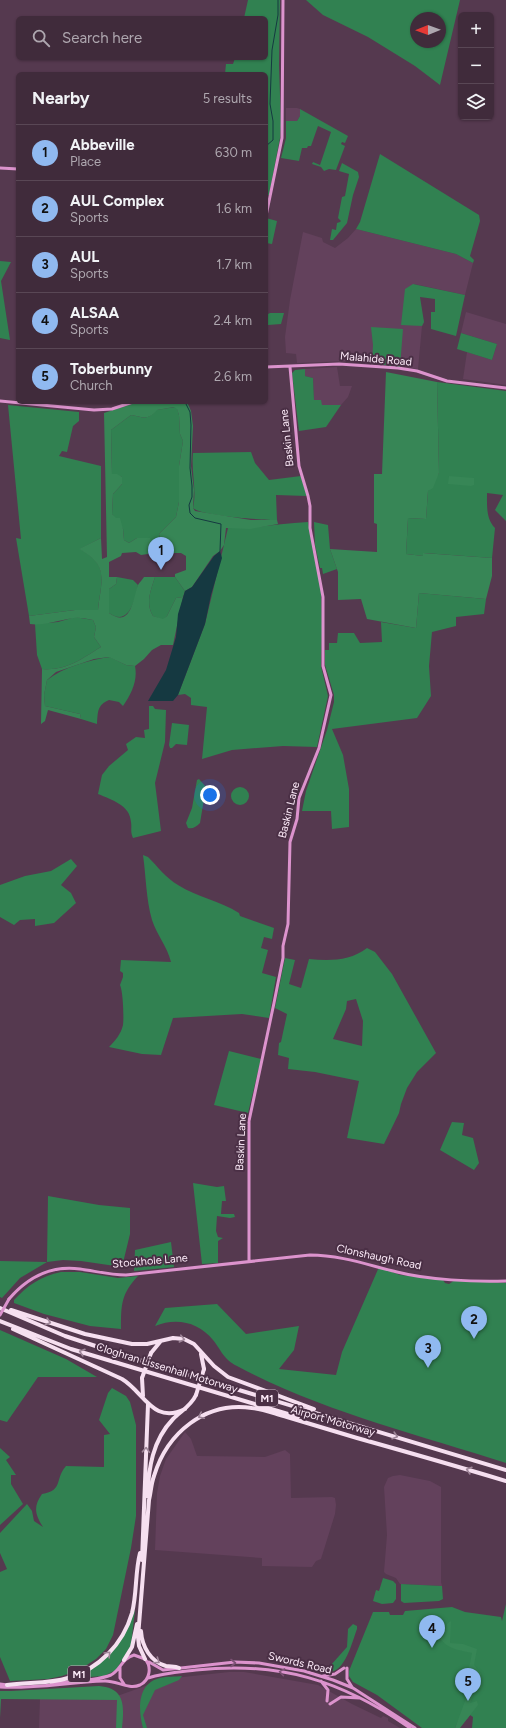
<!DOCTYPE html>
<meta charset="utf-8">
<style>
body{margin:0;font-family:Figtree,sans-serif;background:#4b3746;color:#f1f3f6}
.controls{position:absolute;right:12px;top:12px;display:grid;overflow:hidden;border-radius:6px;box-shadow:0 1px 3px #0004}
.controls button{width:36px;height:36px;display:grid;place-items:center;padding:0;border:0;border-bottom:1px solid #594755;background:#402b3b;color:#f1f3f6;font:20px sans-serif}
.compass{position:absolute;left:410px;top:12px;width:36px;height:36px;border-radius:50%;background:#402b3b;box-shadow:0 1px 3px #0004;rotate:269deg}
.you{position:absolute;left:210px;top:795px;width:14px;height:14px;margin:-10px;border:3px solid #fff;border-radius:50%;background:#1a73e8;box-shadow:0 0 0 6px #1a73e833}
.badge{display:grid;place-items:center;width:26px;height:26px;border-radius:50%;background:#90b9f0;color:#111;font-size:13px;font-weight:700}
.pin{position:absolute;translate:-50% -33px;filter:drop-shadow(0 1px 2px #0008)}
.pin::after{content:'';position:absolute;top:21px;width:14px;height:12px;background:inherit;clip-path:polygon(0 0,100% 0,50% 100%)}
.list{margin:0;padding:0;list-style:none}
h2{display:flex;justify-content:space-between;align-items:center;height:52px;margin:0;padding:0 16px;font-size:17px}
h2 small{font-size:13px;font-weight:400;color:#aea7af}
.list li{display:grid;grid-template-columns:26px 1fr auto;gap:12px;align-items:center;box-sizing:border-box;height:56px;padding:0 16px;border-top:1px solid #594755}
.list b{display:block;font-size:15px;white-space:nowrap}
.list p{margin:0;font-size:13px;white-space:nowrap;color:#aea7af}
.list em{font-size:13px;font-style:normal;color:#aea7af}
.icon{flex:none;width:22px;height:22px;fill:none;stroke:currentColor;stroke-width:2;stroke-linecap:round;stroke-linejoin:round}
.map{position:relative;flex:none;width:506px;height:1728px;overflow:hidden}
.search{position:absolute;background:#402b3b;box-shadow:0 1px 3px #0004;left:16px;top:16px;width:252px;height:44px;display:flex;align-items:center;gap:10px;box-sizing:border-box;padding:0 14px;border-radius:6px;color:#aea7af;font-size:15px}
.panel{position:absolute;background:#402b3b;box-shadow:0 1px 3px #0004;left:16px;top:72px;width:252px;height:332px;border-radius:6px}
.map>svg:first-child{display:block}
</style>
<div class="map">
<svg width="506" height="1728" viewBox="0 0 506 1728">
<rect width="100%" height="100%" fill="#55394f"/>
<!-- built -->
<path fill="#63415c" d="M286,108H297L300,109V116L297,121H286Z
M356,229L456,254L473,263L465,295L414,284L424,322L422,326L418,369L348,361L297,363L296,354L286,353L285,337L290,300L303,232L322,238L323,242L335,248L348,238Z
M466,312L506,324V385L463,379L467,352L492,360L497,344L461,333Z
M337,367L340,386H352L348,397L341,405H322L314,400L313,378L305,376V369Z
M185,1432L191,1439L197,1456L265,1457L285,1450L290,1454L291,1498L332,1497L335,1498L336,1505L335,1514L321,1559L316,1561L312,1567L262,1566V1558L155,1550L157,1493L160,1476L166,1459Z
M400,1475L430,1481L441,1487V1582L442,1586L400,1584L396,1578L386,1574L384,1572L387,1535L384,1487L388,1478L393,1476Z
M229,1672H244L318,1685L352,1704L381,1718L383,1716L388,1718V1721L400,1728H39L40,1698L120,1695L165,1679Z"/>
<!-- green -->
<path fill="#318151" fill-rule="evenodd" d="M248,0H280L279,65L281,125L280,138L269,195H266V74H225L226,64H233L235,58H266V18H244Z
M306,0H460L440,85L415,66L368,37L323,15ZM416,18H440V42H416Z
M300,109L348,136L345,143L342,142L341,144L345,146L336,170L329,169L324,171L321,167L312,164L313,162L320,165L331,132L318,126L311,146H308L307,148H302L299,161L281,158L286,138V121H297L300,116Z
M380,154L479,215L480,221L470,256L474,260L473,263L456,254L356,229L360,222Z
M342,163L358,172L359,177L353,195L347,223L333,240H330L332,229L336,230L337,223L340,222L341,221L338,218L342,197L345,196L349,174L339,171Z
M266,218L277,221L272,244L266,243Z
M0,261L11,262L1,281L10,340L0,338Z
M413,284L465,295L456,336L431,329V312H435V299L420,297L424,322L422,326L401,325L405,289Z
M270,313H284L281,324L268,325V314Z
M371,327L403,329L400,367L372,363L373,345Z
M461,333L497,344L492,360L457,349Z
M305,369V376L313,378L314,400H321L322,405H341L326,427L299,431L292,373L295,370Z
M437,382L506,391V521L495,510L503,495L487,493C487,506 486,519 495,528L492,558L424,553L423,556L406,554L408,518L426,519L428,491L439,473Z
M8,405L79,412V421L73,426L67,452L62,451L59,456L101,466V538L80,549C110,566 101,580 98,610H75L29,616L16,538L21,539Z
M175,407L177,408L179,415L180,434L183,441L179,466V502L176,517L159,534L162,545L165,548H150L152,544L137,538L129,543L124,540L123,529L112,514L113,494L122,484V477L112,474L111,430L131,415C143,417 148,421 156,410Z
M251,452L255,463L269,480L301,476L307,496L276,495L277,520C263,520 201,516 193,508C197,490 191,472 193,453Z
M308,522L321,585L322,628L321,666L328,696L317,747L283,746L232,750L202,759L207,707L191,705V698L185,694L178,695L205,624L228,528C255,529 281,523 308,522Z
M314,522L328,525L330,549L337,569L323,574L322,568H320L315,545Z
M117,577L133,580L138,585C135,600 129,627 109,613V589L116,584Z
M155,577H175L185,591L183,597L176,598L167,616L163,620L153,616C145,603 151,590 155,577Z
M419,593L486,599L484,614L456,617V626L432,632L429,666L431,696L417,718L332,729L343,755L349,789V827L332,829L331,811H302L306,791L327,730L334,702V695L325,665V650H329V643H337L338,633H354L360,643L382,642L381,622L416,628Z
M75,617L93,620L96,627L94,637L101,647C81,659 67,671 42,669L37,655L35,624L58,622Z
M110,657L126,665L135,666C138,681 131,694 123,706L119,702L109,700C97,705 98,712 97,724L81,719L80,714L45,706L44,695L47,680C64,667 89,660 110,657Z
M149,706H153L155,709L166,710L165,742L155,783L161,831L133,838C130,832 132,828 131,822C130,805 112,800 98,794L102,775L109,766L128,750L126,744L136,737L145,738L144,730L149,729Z
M172,723L189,725L187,745L176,744L172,748H170L169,745Z
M199,779L206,787L200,823C196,827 193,829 188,828L186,823L192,808L197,780Z
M231 796a9 9 0 1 1 18 0a9 9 0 1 1-18 0Z
M143,855L148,857C158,867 166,878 178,885C197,897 220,901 239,913L240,916L274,928L272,939L264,937L261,948L268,950L262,973L276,977L269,1018L242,1014L173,1018L161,1055L142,1054L109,1047C115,1041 121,1034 123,1025C124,1017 123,991 120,985L123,977V973L120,971L121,960L171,962C167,946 157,935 152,920C146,899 146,876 143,855Z
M71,859L77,866L61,885L71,893L76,903L54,923L35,926V919L20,920L14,925L0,917V885L25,876L51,871Z
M367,948L375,952L392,974L436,1053L417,1072L407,1088L401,1104L399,1113L384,1144L347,1138L359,1081L315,1072L288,1069L289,1058L278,1055L279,1043L281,1042L287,1014L275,1008L285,958L295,960L289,984L301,988L309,959C330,961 350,961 367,948ZM356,999L363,1021L362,1046L333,1039L346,1009L347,1001Z
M229,1051L261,1059L248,1113L214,1105Z
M452,1122L464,1123L462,1135L473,1138L479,1163L474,1170L440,1150Z
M193,1183L217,1187L224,1186L226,1201H222L221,1214H234L235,1217L230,1218L217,1216L216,1231L218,1237L223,1238L218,1241V1263L202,1264Z
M48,1196L99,1205L130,1208V1234L122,1267L81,1261L63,1260L47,1262L20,1278L2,1298L0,1297V1261L47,1262Z
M171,1242L174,1267L134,1271L135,1250Z
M379,1267L400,1275L443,1280L445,1283L449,1284L455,1280L506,1283V1463C416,1434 321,1411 237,1366C223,1359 222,1351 213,1340C199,1322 176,1317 155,1326L165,1308L217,1304L246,1334L299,1326L294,1350L279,1369L336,1375L342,1352Z
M61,1272H80L118,1278L138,1276C121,1294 121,1305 121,1329L90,1326L44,1314L14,1303V1300C28,1285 41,1276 61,1272Z
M0,1330L66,1359L97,1377H38L7,1422L0,1420Z
M112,1388L126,1396L130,1402L136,1425V1516L131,1548L113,1635L106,1649L96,1659L79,1670L62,1676L48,1679L10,1681L0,1657V1572L7,1569L0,1553V1533L27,1504L32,1511L34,1521L43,1527C35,1514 33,1507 42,1494C64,1490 54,1480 66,1466L104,1467V1435L110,1434L99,1420L108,1393Z
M0,1448L10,1457L6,1460L16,1475H11V1484L23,1504L0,1525Z
M383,1578L393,1581L396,1584V1599L393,1603L382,1604L373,1601L376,1590L379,1591Z
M401,1584L442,1586L443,1599L439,1601L404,1603L401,1601Z
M506,1604V1728H472L473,1717L470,1715L467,1719H459L455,1728H422L377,1695L353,1682L349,1676V1671L373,1612H389L390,1615H403L405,1611L452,1607L465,1612L501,1617L502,1621Z
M135,1610L131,1645L116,1670L104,1676L74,1678L84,1673L112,1652Z
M353,1624L357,1626V1629C352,1642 345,1674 327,1672C321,1672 314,1669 309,1667L324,1670L332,1668L331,1665L347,1647L348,1629Z
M182,1676L179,1680L155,1690L143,1715L147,1728H143C138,1710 137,1683 160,1678C167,1676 175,1677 182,1676Z"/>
<!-- forest -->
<path fill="#378656" d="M386,372L437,382L439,473L433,488L428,491L426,519L408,518L406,554L423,556V553L492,558V576L486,599L419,593L416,628L367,619L361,599L338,600V572L330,549L377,552V524L374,523V474H382Z
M138,402H187L191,411L193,426L191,466L194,490L193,508L195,511L251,520H277L278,524L250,529L226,528L224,545L220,551L213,556L192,587L185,591L175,577V574L186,570V556L181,553H170L162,545L159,534L176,517L179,502V466L183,441L180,434L179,415L177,409L174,407L157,410C148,421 143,417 131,415L111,430L112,474H117L122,477V484L113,494L112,514L116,518H120L123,529L124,540L129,543L137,538H150L152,544L148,554L141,555L136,552L122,553L121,556L109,562V577H117L116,584L109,589V613C132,629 133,597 138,585C139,583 142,580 144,577H155C151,590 145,603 153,616L163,619L167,616L176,598L183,597L173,645H161L152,650L144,659L135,666L126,665L109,657L94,659L56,672L47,680L44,695L45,706L80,714L81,719L48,710L45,721L41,724L42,669C67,671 81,659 101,647L94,637L96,627L93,620C87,619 79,617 74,618C59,620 44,626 30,624L29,616L75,610H98C101,580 110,566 79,549L101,538L102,559L107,557L104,413Z
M449,476L474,478V485L471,486L448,484Z
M451,1621L450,1643L463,1644L477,1649L474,1665L481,1674L479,1681L482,1687L475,1691L470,1703L477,1701L478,1705L460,1728H455L474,1677H470L468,1673L472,1653C456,1649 447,1650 437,1634L445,1631L447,1624Z
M99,1686C126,1688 124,1707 122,1728H116L117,1700L1,1699L0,1718V1691H11Z"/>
<!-- water -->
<path fill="#153941" d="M220,551L222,558L211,595L205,624L178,695L173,701H148L166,670L176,637L178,614L185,591L192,587L214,556Z"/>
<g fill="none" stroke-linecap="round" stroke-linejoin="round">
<!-- stream -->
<path stroke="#153941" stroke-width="1" d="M266,146L273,140V121L270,104L272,50L278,15V0
M185,402L190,412L191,425L190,468L192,486V497L189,505L190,513L195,518L221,524L220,551"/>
<!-- secondary -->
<path stroke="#dc93cd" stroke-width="3" d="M0,168L18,169
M266,216L282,138L283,0
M266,367L339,364L398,368L417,371L447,381L506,388
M0,401L94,410L112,409L133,402
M249,1261V1121L274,1003L283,958V946L288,924L290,842L297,819L299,798L319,748L331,695L323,666V597L310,528V506L308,496L299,466L290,367
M9,1299C27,1278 51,1265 80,1269C95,1271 110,1275 126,1275L310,1255C340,1255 368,1265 397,1272C428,1280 474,1282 506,1281
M149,1662L163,1670L235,1662L259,1663L304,1671L333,1680L353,1688L415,1728
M120,1667V1678L124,1684
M347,1668V1679L352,1687
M323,1676L335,1674L344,1668
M148,1678C163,1673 179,1672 196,1670C279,1661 341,1680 410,1728
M321,1681L328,1690L327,1701
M0,1684L8,1685
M0,1687C35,1689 69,1682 104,1681C116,1680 128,1690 140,1685C150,1680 152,1667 145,1659L134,1655C121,1659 121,1670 111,1675C97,1681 66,1682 51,1683
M330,1704L341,1697L360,1698"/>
<!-- highway -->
<path stroke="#f6dff0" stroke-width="4" d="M0,1308L65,1336L129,1357L506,1470
M11,1310L85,1334L132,1344H147L173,1338L184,1339L194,1344L214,1366L228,1377L314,1409
M0,1321L71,1349L298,1417
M13,1329L122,1379C144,1392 153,1425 185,1409
M151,1353L160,1342
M201,1354L204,1369
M142,1378L143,1396
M147,1496C149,1468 152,1441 173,1419C181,1411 191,1406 196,1395
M142,1560L148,1404
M141,1631C142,1647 151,1662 166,1666C171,1667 175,1666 179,1668
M145,1659L139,1646L138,1637L149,1500C151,1492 151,1484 154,1476C167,1433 205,1401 252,1408C264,1409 275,1414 287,1417C310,1424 334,1431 357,1438C407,1452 456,1466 506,1481
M124,1660L132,1647L137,1624
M7,1685C27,1682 49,1684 68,1678C99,1669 123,1644 132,1613C137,1594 135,1572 140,1553"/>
<!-- secondary-bridge -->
<path stroke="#dc93cd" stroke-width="3" d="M0,1315L9,1299"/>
<!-- highway-bridge -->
<path stroke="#f6dff0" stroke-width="4" d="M142,1378L151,1353
M196,1395L204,1369"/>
</g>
<!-- one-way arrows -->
<defs><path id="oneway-chevron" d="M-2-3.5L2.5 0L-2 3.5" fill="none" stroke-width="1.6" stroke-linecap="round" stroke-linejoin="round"/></defs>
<g stroke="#a0879a">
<use href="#oneway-chevron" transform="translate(48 1322) rotate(17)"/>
<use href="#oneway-chevron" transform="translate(182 1339) rotate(13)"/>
<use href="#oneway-chevron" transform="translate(82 1352) rotate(-163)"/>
<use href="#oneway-chevron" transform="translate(201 1416) rotate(153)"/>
<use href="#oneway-chevron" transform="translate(395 1436) rotate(17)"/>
<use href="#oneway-chevron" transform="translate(146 1450) rotate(-87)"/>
<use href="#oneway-chevron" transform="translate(469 1470) rotate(-163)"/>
<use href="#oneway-chevron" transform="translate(108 1654) rotate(-46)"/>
<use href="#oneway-chevron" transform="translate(157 1661) rotate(34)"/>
</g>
<g stroke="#7d5275">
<use href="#oneway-chevron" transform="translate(233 1663)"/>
<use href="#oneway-chevron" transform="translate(282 1672) rotate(-171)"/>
</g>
<g text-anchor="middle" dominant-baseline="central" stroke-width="4" stroke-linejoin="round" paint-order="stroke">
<!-- shield labels -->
<g fill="#4a2f45" stroke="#c7b3c3" stroke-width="1">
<rect x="256" y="1390" width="22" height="16" rx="3"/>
<rect x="68" y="1666" width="22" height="16" rx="3"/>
</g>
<g font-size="10" font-weight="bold" fill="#fdebf9">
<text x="267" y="1398">M1</text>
<text x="79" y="1674">M1</text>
</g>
<!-- street labels -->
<g font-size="11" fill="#fdebf9" stroke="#4a2f45">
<text transform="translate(376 359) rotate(5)">Malahide Road</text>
<text transform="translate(287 438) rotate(-96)">Baskin Lane</text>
<text transform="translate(289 810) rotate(-76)">Baskin Lane</text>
<text transform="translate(241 1142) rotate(-87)">Baskin Lane</text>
<text transform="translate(379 1257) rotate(12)">Clonshaugh Road</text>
<text transform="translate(150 1261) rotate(-5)">Stockhole Lane</text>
<text transform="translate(167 1368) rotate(17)">Cloghran Lissenhall Motorway</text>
<text transform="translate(333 1421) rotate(16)">Airport Motorway</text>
<text transform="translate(300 1663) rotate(13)">Swords Road</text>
</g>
</g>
</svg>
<div class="controls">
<button>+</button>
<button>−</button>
<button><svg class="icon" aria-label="layers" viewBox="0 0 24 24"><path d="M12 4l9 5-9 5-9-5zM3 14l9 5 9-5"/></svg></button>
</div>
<svg class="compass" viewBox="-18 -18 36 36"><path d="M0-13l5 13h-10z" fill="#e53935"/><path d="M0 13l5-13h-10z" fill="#aea7af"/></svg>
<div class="you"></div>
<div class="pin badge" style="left:161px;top:570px">1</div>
<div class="pin badge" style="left:474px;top:1339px">2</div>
<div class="pin badge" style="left:428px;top:1368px">3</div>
<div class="pin badge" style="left:432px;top:1648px">4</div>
<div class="pin badge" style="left:468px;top:1701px">5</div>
<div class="search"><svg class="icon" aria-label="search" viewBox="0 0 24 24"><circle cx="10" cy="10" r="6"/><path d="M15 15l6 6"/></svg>Search here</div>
<section class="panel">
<h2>Nearby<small>5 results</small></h2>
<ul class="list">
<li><span class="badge">1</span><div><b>Abbeville</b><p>Place</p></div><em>630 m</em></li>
<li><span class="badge">2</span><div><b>AUL Complex</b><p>Sports</p></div><em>1.6 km</em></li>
<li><span class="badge">3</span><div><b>AUL</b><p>Sports</p></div><em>1.7 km</em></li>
<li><span class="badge">4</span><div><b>ALSAA</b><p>Sports</p></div><em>2.4 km</em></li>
<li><span class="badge">5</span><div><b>Toberbunny</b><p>Church</p></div><em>2.6 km</em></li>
</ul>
</section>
</div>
